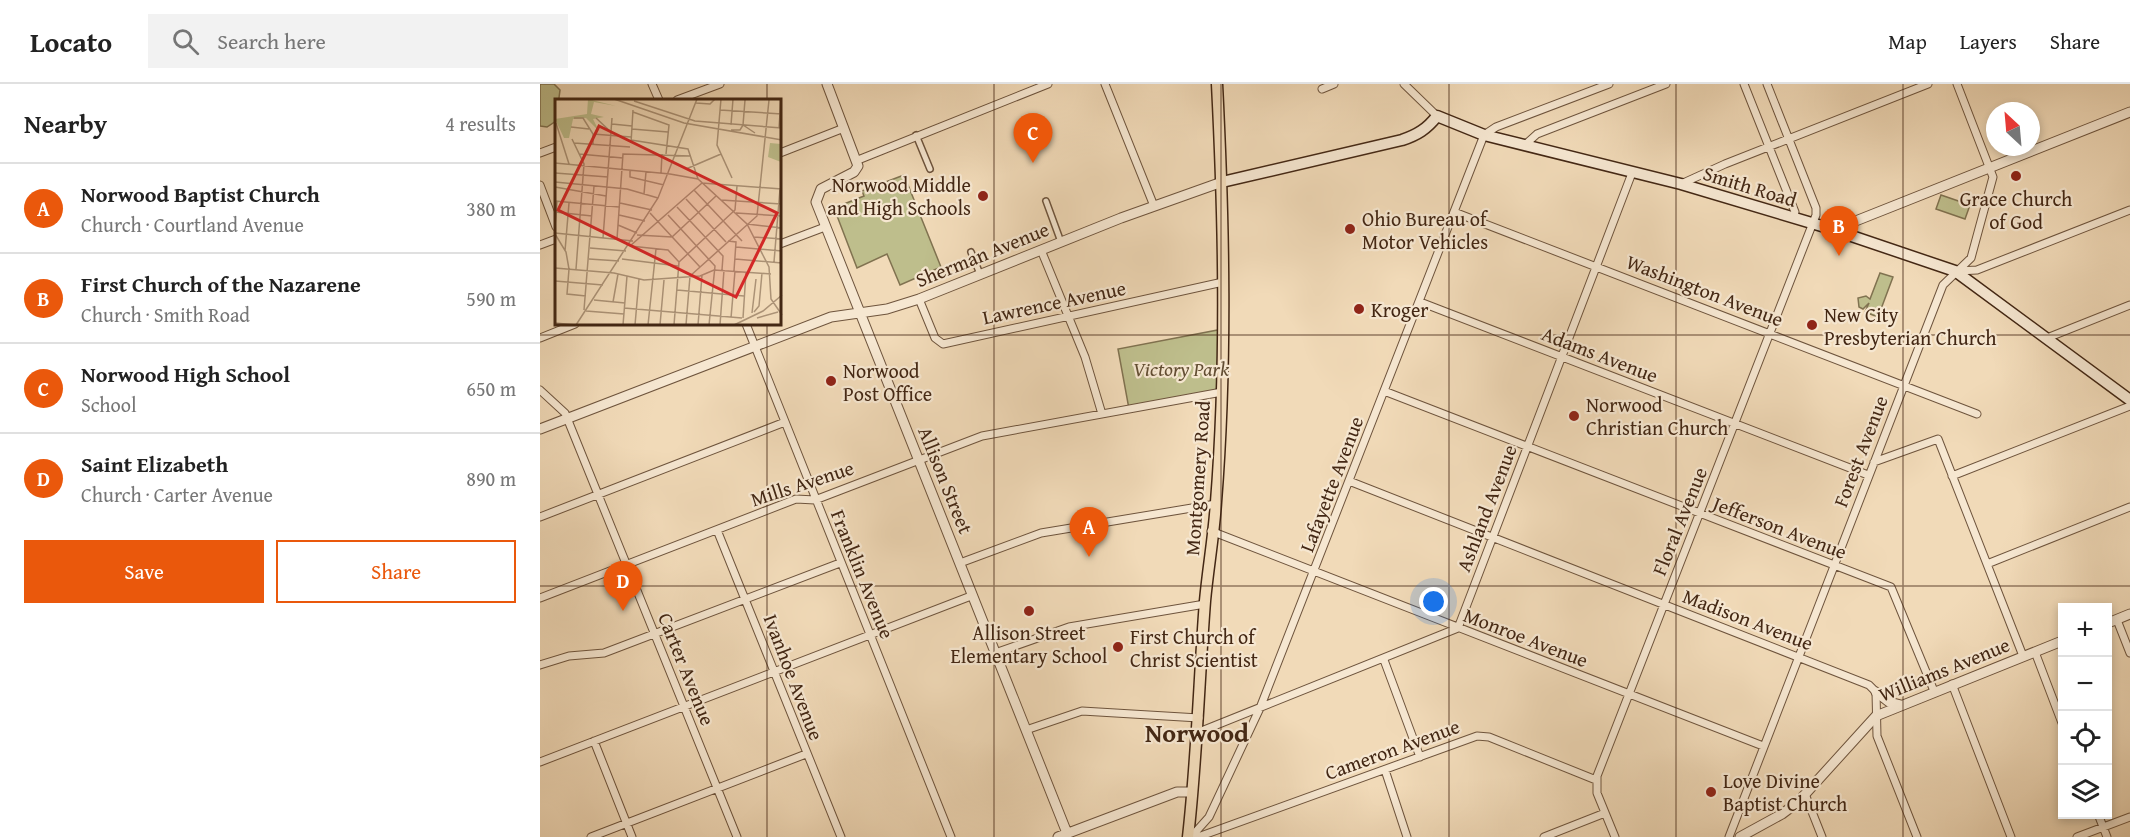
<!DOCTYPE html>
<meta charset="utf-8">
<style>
body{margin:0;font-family:"Gentium Book Plus",serif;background:#f2f2f2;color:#222}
.controls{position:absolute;right:18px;bottom:18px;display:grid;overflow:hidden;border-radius:0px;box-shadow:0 3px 9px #0003}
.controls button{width:54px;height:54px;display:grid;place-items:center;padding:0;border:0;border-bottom:2px solid #e0e0e0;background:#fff;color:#222;font:30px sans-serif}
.compass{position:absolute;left:1446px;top:18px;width:54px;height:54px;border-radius:50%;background:#fff;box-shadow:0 3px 9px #0003;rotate:334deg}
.you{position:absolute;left:894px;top:518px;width:21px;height:21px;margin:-15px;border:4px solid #fff;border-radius:50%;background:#1a73e8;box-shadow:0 0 0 9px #1a73e833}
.badge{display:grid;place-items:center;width:39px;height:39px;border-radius:50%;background:#ea580c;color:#fff;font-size:20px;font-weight:700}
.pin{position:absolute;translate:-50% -50px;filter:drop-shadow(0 2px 3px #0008)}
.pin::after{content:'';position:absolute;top:32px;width:21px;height:18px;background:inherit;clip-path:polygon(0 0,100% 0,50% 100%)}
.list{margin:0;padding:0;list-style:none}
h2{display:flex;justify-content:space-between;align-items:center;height:78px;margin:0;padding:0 24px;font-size:26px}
h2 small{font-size:20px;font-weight:400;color:#767676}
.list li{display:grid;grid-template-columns:39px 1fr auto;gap:18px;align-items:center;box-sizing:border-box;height:90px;padding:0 24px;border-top:2px solid #e0e0e0}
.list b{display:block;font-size:22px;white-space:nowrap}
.list p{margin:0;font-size:20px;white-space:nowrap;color:#767676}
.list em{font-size:20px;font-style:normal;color:#767676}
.actions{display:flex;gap:12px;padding:18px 24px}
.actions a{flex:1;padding:14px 0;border:2px solid #ea580c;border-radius:0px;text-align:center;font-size:21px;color:#ea580c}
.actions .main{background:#ea580c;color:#fff}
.icon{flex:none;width:33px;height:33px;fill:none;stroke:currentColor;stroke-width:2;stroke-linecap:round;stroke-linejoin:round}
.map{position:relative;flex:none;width:1590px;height:753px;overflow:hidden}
header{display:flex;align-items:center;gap:36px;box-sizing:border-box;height:84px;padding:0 30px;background:#fff;border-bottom:2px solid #e0e0e0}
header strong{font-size:28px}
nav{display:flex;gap:33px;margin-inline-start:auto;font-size:21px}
.search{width:420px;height:54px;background:#f2f2f2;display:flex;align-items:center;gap:15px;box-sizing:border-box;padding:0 21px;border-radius:0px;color:#767676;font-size:22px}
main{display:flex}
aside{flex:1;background:#fff}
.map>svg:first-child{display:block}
</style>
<header>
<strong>Locato</strong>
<div class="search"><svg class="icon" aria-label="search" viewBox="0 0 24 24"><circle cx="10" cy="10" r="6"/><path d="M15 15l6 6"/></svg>Search here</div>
<nav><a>Map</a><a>Layers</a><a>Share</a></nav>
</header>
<main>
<aside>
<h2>Nearby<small>4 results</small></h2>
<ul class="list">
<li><span class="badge">A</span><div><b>Norwood Baptist Church</b><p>Church · Courtland Avenue</p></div><em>380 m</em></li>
<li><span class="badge">B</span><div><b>First Church of the Nazarene</b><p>Church · Smith Road</p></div><em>590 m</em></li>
<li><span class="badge">C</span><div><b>Norwood High School</b><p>School</p></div><em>650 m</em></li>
<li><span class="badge">D</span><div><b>Saint Elizabeth</b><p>Church · Carter Avenue</p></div><em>890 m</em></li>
</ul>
<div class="actions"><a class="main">Save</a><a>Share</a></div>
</aside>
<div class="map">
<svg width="1590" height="753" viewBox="0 0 1590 753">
<rect width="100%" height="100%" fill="#f1dab8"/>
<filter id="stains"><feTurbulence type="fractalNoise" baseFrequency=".00333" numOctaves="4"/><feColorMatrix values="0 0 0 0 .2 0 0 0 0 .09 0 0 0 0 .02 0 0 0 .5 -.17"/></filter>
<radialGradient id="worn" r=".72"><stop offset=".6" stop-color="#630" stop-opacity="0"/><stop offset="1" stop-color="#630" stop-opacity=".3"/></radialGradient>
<!-- green -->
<path fill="#bebe8c" stroke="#807250" stroke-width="1.5" d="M0,0H14L20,6L16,37L7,43L0,42Z
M364,91L401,183L360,201L347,170L317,184L294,124L324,112L322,107Z
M1401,111L1430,121L1425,135L1396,125Z
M1340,189L1353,193L1338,233L1325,228L1329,219L1323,225L1319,223L1318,214L1326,212L1330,215Z
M683,245L682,308L589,325L578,265Z"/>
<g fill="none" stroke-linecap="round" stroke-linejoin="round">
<defs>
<path id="pedestrian" d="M376,51L390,85
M506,117L521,158
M431,168L440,190"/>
<path id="minor" d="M112,0L119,16
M565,0L614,122
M864,0L897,32
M1204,0L1255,128L1253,134
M782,5L794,0
M137,16L180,0
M987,59L997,50L1126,0
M0,69L16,63
M240,69L304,44
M318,76L508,0
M1141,100L1185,80L1388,0
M0,101L16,143
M914,128L1437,330
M240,160L285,143
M0,161L16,155
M501,166L545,273L562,330
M1418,187L1437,186L1590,126
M379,215L395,254L403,260L683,198
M880,218L1328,391
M206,240L411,753
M0,254L35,240
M1507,254L1590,221
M0,306L25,329L197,753
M844,307L1351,503L1394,607
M1334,378L1398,355L1483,572
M1412,392L1590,322
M809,397L1329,601L1336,608L1337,652L1377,753
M0,433L245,338
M177,446L301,753
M671,447L1223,662
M420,479L501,449L676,420
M1447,480L1590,423
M0,514L256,415L275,416L442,352L682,308
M1577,536L1590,569
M1495,568L1522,639
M455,569L529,543L665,520
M844,576L880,673
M0,581L29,572L64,569L300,479
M1412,600L1471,753
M486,646L542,627L659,634
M659,648L918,544L1092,89
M54,657L92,753
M0,678L431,512
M845,686L867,753
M1265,710L1282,753
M1558,730L1567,753
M51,753L266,670
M651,753L669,733L720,624L944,51L956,43L1069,0
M658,753L937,652L949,653L1056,696
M1004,753L1065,729
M1075,753L1057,709V692L1276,131V124L1227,0
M1189,753L1403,201L1431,174L1453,93L1417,0
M1537,753L1590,733"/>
<path id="tertiary" d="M287,0L318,82L314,88L281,105L276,118L527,749
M1293,146L1590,28
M0,345L291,233L347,225L379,215L581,134L682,98
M1568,539L1590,530
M1336,608L1349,618L1361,621
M518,753L637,708H652
M1200,753L1242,730L1258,718L1336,632L1522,557"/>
<path id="secondary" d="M682,98L862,56C877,51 887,45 897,32L944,51L1141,100L1285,143L1415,187L1590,316"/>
<path id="primary" d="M648,753C657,674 659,596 665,517C668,484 674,451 676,418C687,279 684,139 677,0"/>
</defs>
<!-- pedestrian casing -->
<use href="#pedestrian" stroke="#6e543d" stroke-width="8"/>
<!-- minor casing -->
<use href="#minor" stroke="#6e543d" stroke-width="9"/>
<!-- tertiary casing -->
<use href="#tertiary" stroke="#6e543d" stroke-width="11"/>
<!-- secondary casing -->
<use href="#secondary" stroke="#432714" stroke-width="13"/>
<!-- primary casing -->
<use href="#primary" stroke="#432714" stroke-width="13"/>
<!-- pedestrian -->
<use href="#pedestrian" stroke="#f6e7d1" stroke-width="5"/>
<!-- minor -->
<use href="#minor" stroke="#f6e7d1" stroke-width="7"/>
<!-- tertiary -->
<use href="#tertiary" stroke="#f6e7d1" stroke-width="9"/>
<!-- secondary -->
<use href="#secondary" stroke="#f6e7d1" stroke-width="10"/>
<!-- primary -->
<use href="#primary" stroke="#f1dab8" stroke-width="10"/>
</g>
<!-- grid -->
<path fill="none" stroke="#432714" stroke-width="1.5" stroke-opacity="0.55" d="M227,0V16M454,0V753M681,0V753M909,0V753M1136,0V753M1363,0V753M227,240V753M0,251H1590M0,502H1590"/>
<!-- markers -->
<g fill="#8f2418" stroke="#f6e7d1" stroke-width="2">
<circle cx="1476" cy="92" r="6"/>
<circle cx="443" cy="112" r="6"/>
<circle cx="810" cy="145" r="6"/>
<circle cx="819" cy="225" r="6"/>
<circle cx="1272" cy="241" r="6"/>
<circle cx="291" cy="297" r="6"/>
<circle cx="1034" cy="332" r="6"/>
<circle cx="489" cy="527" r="6"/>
<circle cx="578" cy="563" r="6"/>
<circle cx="1171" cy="708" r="6"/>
</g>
<g text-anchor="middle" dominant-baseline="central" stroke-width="4.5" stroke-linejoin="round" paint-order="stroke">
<!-- poi labels -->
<g font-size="20" fill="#432714" stroke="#f6e7d1" text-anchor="start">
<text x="431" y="100" text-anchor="end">Norwood Middle<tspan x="431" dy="23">and High Schools</tspan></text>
<text x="1476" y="114" text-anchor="middle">Grace Church<tspan x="1476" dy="23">of God</tspan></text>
<text x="822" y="134">Ohio Bureau of<tspan x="822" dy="23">Motor Vehicles</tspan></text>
<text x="831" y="225">Kroger</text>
<text x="1284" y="230">New City<tspan x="1284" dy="23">Presbyterian Church</tspan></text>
<text x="303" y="286">Norwood<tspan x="303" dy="23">Post Office</tspan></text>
<text x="1046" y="320">Norwood<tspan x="1046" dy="23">Christian Church</tspan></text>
<text x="489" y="548" text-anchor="middle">Allison Street<tspan x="489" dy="23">Elementary School</tspan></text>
<text x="590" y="552">First Church of<tspan x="590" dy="23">Christ Scientist</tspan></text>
<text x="1183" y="696">Love Divine<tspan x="1183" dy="23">Baptist Church</tspan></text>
</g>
<!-- street labels -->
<g font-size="20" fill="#432714" stroke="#f6e7d1">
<text transform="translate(1210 102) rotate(17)">Smith Road</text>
<text transform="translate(442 170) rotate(-22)">Sherman Avenue</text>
<text transform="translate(1165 206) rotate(21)">Washington Avenue</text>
<text transform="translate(514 218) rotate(-12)">Lawrence Avenue</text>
<text transform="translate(1060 270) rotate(21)">Adams Avenue</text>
<text transform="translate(1320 367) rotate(-69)">Forest Avenue</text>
<text transform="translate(657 394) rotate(-86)">Montgomery Road</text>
<text transform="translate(406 396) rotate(68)">Allison Street</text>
<text transform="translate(262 399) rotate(-18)">Mills Avenue</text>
<text transform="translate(791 400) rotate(-69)">Lafayette Avenue</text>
<text transform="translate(946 424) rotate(-69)">Ashland Avenue</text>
<text transform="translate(1139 437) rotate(-68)">Floral Avenue</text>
<text transform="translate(1240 443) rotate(21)">Jefferson Avenue</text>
<text transform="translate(323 490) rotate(68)">Franklin Avenue</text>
<text transform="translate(1208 535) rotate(21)">Madison Avenue</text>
<text transform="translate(986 553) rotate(21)">Monroe Avenue</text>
<text transform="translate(147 585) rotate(68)">Carter Avenue</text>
<text transform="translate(1404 585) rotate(-22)">Williams Avenue</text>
<text transform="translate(254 593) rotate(69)">Ivanhoe Avenue</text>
<text transform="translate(852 665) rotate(-20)">Cameron Avenue</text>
</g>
<!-- park labels -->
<g font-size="20" font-style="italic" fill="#624d32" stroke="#f6e7d1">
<text x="641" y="284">Victory Park</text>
</g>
<!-- district labels -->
<g font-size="26" font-weight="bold" fill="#432714" stroke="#f6e7d1">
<text x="657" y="648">Norwood</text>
</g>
</g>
<!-- overview -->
<g transform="translate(15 15)">
<rect width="226" height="226" fill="#f1dab8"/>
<path d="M33,0L61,7L39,3L36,15L49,18L38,20L44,32L31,19L18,20L14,39H9L0,20L32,15ZM215,44L226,45V63L213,58Z" fill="#bebe8c"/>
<path fill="none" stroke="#ab9276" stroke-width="1.5" d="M59,0L129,24L227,41M166,0L162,46L177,79M185,0H221M79,2L140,22L227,29M141,4L155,5L160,0M165,11L227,15M78,13L114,26L111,55M19,19H28L38,35V45M41,19L56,33M1,24L14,65M57,25L77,27M176,26L178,0M188,26L190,1M16,28L34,30M224,29L226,0M77,30L113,33M176,31H185L188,26L200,34M38,35L76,38M17,40L29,65L21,170M76,41L133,50L143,80M19,44L75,48M76,44L78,11M24,55L68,59M0,64L115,75M131,70L166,55M75,72V78L109,86M0,74L53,78M106,74L107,55M115,75L143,80L192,125L214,168L216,200L227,216M0,83L72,90L103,99M0,88L51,97M139,91L187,142M89,95L91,73M131,100L171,143M166,101L226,105M0,102L64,108M65,104L97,111M122,108L168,157L167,171M0,113L37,117M95,114L145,168M181,114L227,117M64,116L90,122M113,116L160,167L154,226M192,125L227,129M63,126L82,134M0,127L2,103M0,134L78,142M0,135L11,153L14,170L12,195L31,197M82,136L117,138L161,97M199,138L227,140M48,139L57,19M62,140L68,55L136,57M173,142L181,143L179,172M75,147L147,84L227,90M75,147L113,151L124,163M181,148L227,152M35,149L71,152M10,152L14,104M34,160L64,162M67,160L123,167M180,160L227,164M219,163L225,90M0,169L59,174L89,181L145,177L159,171L216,175M0,182L48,186M122,191L189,197M39,201L70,204M58,203L63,175M69,209L187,219M29,211L39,87M31,212L69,215M199,213L204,207L207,174M197,214L201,180M176,219L180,172M188,219L191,173M202,219L223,213M0,224L21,226M21,226L103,99L142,0M68,226L72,177M80,226L84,180M93,226L101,150M105,226L109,181M119,226L124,163L180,111L182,87M131,226L135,177L202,117L214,1M143,226L147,176M165,226L169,171M179,226L208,212L227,196"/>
<path fill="#d62828" fill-opacity="0.15" stroke="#d62828" stroke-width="3" d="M44,27L222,114L181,198L3,111Z"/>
<rect width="226" height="226" fill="none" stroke="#432714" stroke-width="3"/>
</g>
<rect width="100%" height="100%" filter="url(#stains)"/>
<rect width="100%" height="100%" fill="url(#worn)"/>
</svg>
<div class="controls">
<button>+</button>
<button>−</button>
<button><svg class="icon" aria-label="locate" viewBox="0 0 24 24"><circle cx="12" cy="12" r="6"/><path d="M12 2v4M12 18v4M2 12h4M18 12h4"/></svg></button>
<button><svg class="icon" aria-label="layers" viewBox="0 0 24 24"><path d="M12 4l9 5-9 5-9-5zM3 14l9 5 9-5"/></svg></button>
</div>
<svg class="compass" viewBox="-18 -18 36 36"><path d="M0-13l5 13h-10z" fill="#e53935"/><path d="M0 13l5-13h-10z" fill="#767676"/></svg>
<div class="you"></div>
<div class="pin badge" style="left:549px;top:473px">A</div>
<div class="pin badge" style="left:1299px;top:172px">B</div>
<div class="pin badge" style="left:493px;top:79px">C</div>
<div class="pin badge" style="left:83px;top:527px">D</div>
</div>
</main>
